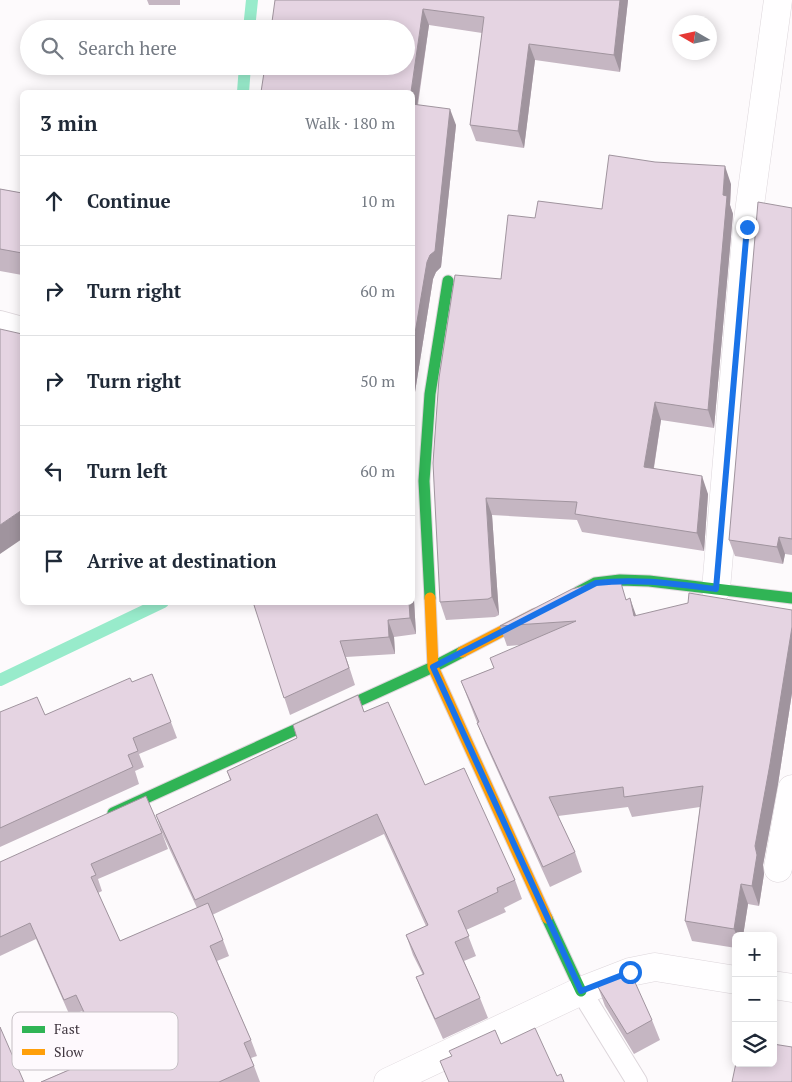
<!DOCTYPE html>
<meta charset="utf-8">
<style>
body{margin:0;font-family:"PT Serif",serif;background:#f2f2f3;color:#1f2937}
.controls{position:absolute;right:15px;bottom:15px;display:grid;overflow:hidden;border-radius:8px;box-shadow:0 2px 12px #0003}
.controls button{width:45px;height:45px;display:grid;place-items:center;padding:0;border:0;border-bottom:1px solid #e0e1e3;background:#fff;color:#1f2937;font:25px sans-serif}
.compass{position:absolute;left:672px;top:15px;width:45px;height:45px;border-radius:50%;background:#fff;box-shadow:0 2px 12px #0003;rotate:279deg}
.stop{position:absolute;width:15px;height:15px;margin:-11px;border:4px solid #1a73e8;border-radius:50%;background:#fff}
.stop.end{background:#1a73e8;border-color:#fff;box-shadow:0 1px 5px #0008}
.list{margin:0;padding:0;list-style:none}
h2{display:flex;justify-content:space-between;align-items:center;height:65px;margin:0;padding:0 20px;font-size:21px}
h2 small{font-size:16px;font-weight:400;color:#747a83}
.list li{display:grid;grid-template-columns:32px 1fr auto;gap:15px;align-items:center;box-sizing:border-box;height:90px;padding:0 20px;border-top:1px solid #e0e1e3}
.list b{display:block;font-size:19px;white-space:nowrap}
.list em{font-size:16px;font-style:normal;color:#747a83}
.icon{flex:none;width:28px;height:28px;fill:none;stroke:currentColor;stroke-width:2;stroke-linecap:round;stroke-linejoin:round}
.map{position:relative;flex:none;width:792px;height:1082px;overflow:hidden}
.search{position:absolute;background:#fff;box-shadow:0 2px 12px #0003;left:20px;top:20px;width:395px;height:55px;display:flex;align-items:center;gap:12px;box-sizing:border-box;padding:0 18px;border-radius:28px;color:#747a83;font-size:19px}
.panel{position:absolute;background:#fff;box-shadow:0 2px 12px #0003;left:20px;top:90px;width:395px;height:515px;border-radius:8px}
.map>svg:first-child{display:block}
</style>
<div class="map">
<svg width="792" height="1082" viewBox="0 0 792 1082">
<rect width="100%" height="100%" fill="#fdfafc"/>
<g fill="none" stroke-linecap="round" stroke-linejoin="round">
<!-- stream -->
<path stroke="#98ebcb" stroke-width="12" d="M249,29L252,0
M243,92L245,66
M0,680L163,602"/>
<defs>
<path id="lane" d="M0,321L22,327
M581,991L637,1082"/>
<path id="street" d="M716,589L747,227L778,0
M778,868L792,789
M773,985L792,988
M388,1082L581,991L630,972L655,967L736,980"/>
<path id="fast" d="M578,592L595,583L620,580L649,581L792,598
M430,598L424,481L430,394L448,281
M113,813L433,667L462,652
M547,918L581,991"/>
<path id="slow" d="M430,598L433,667L547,918
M462,652L535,614"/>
</defs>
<!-- lane casing -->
<use href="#lane" stroke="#ddd6db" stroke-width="22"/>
<!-- street casing -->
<use href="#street" stroke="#ddd6db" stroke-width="29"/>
<!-- fast casing -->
<use href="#fast" stroke="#ddd6db" stroke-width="13"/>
<!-- slow casing -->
<use href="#slow" stroke="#ddd6db" stroke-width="13"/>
<!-- lane -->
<use href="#lane" stroke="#fffeff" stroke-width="20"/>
<!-- street -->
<use href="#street" stroke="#fffeff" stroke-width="28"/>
<!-- fast -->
<use href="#fast" stroke="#30b455" stroke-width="11"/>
<!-- slow -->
<use href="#slow" stroke="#ff9f0a" stroke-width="11"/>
</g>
<!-- wall -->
<path fill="#c5b6c2" d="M147,0H180V5H149Z
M275,0H628L620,72L535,60L524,148L476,141L470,125L482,33L429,25L418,105L456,125L441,267L436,272L433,279L415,392L412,92Z
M731,184L730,205L733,214L714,428L661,420L654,468L708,494L704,551L582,532L577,520L492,515L499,615L495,617L446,620L440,602L501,279L535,218L602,209Z
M0,189L22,193V275L0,271Z
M792,208V555L785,554L783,564L735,556L729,540Z
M412,567L416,634L394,637L395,654L346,657L355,685L290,715L253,602H412Z
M627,599L636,616L792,610V693L778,784L763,865L764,874L759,906L748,904L743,936H736V948L692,941L685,921L700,807L632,817L628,807L558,816L575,852L582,872L550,887L485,743L461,681L494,668L520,645L507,646L500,626Z
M132,682L171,722L177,738L139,754L144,767L135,771L139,784L0,847V712L45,715Z
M358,695L364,712L425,785L515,880L522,899L504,908L506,912L466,930L476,956L464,961L480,998L488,1018L443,1039L424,997L416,977L423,975L413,955L406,935L426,926L384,834L212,915L223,940L229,956L217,961L251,1040L257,1056L251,1058L260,1082H41L102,1055L82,1011L70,1016L36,939L0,956V862L162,833L168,849L98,879L102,891L98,893L120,941L197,908L163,835L156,815L230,780L227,771L297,738Z
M598,987L652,1020L660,1040L634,1054L605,1006Z"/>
<!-- shaded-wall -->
<path fill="#a0949e" d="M620,0H628L620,72L614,55Z
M423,9L429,25L415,120L412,112V92H411Z
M529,44L535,60L524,148L518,131Z
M450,109L456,125L441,267L436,272L433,279L415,392L412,421V351Z
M725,166L731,184L730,205L733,214L714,428L708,410Z
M655,402L661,420L651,485L644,467Z
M702,476L708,494L704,551L697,533Z
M486,498L492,515L499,615L492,597Z
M22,510V539L0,554V525Z
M779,537L785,554L783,564L777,547Z
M412,567L416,634L410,618L409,602H412Z
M630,598L637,618L634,616Z
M388,620L394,637L395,654L389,637Z
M792,627V693L778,784L763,865L764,874L759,906L752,886L755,846Z
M741,884L748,904L743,936H737L734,929Z"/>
<!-- building -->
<path fill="#e5d4e2" stroke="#a0949e" d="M275,0H620L614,55L529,44L518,131L470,125L484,17L423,9L411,92H261L265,66H406V29H271Z
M412,104L450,109L435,251L430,255L427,262L412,351Z
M609,155L655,162L725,166L723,195L727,196L708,410L655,402L644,467L702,476L697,533L575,514L577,502L486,498L492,597L488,599L440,602L433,463L439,378L455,275L501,279L508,215L535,218L538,201L602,209Z
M0,189L22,193V253L0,249Z
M758,202L792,208V539L779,537L777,547L729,540Z
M0,329L22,334V510L0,525Z
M606,580L621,583L626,600L630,598L634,616L688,603L689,593L792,610V627L770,764L755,846L757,855L752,886L741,884L734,929L685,921L703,786L624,797L623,787L549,797L575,852L543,867L477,723L479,722L461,681L494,668L490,658L576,621L500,626L572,589Z
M253,602H409L410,618L388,620L389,637L340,641L349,668L284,698Z
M152,674L171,722L133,738L138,751L128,755L133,767L0,828V712L37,697L45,715L130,678L132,682Z
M358,695L364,712L388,702L425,785L464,768L515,880L497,888L498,892L458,911L469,936L455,942L480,998L435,1019L416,977L424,974L406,935L428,925L377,814L195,900L156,815L231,780L227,771L297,738L293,725Z
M146,796L162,833L91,864L96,875L91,877L120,941L208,903L223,940L210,946L251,1040L244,1043L254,1066L219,1082H41L104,1055L76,995L64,1000L30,923L0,937V862Z
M629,969L652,1020L627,1034L598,987Z
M0,1027L24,1082H0Z
M535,1028L557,1076L561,1074L564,1082H449L440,1061L452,1056L449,1051L495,1030L501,1044Z
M773,1044L792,1047V1082H732L736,1063H773Z"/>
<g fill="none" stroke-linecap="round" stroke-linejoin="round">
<!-- route -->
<path stroke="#1a73e8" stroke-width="6" d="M630,972L581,991L433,667L596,583C637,578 675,584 716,589L747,227"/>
</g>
<!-- legend -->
<rect x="12" y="1012" width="166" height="58" rx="8" fill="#fef9fd" stroke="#c5bfc4" stroke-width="1"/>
<rect x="22" y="1026" width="23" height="7" fill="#30b455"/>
<rect x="22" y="1049" width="23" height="6" fill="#ff9f0a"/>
<g font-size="14" fill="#413740">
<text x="54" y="1034">Fast</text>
<text x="54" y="1057">Slow</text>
</g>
</svg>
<div class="controls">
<button>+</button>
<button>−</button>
<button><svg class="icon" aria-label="layers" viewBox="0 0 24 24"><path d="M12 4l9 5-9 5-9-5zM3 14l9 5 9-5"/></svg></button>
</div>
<svg class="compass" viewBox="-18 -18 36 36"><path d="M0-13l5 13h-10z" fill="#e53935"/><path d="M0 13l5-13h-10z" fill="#747a83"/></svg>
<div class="stop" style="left:630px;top:972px"></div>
<div class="stop end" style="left:747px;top:227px"></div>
<div class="search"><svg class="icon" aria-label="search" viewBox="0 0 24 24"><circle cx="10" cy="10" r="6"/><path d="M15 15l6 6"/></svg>Search here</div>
<section class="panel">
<h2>3 min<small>Walk · 180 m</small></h2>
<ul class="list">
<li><svg class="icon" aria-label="ahead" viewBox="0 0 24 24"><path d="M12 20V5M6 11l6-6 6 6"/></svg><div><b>Continue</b></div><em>10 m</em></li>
<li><svg class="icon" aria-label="right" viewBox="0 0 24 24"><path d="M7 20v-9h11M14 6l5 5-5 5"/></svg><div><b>Turn right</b></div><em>60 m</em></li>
<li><svg class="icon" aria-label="right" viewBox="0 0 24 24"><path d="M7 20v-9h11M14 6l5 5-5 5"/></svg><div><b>Turn right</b></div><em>50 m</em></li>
<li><svg class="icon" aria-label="left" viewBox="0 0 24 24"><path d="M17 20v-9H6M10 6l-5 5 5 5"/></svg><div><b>Turn left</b></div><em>60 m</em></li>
<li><svg class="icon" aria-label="arrive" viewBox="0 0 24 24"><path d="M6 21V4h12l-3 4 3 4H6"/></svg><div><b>Arrive at destination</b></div></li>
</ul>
</section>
</div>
